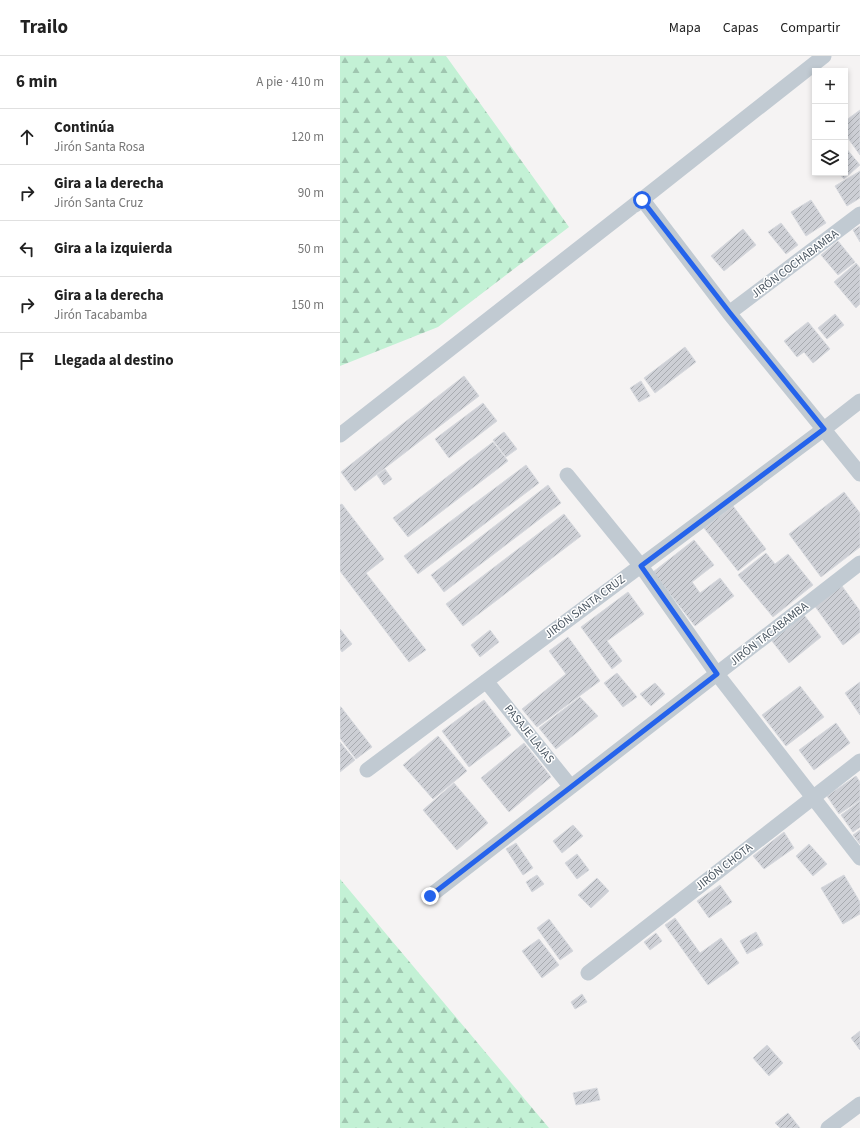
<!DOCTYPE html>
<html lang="es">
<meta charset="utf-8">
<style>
body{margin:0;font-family:"Source Sans 3",sans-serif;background:#f6f6f6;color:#222}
.controls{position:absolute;right:12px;top:12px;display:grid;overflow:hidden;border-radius:0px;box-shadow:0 2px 6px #0003}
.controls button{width:36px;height:36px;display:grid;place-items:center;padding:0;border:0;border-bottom:1px solid #e0e0e0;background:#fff;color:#222;font:20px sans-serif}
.stop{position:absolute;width:12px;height:12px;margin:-9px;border:3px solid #2563eb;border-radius:50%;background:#fff}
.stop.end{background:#2563eb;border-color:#fff;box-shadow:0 1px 4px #0008}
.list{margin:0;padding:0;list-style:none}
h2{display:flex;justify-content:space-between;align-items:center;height:52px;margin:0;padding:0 16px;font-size:17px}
h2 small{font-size:13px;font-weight:400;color:#767676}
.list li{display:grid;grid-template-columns:26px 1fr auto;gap:12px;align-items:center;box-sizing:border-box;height:56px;padding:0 16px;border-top:1px solid #e0e0e0}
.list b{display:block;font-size:15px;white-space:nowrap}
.list p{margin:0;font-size:13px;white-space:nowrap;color:#767676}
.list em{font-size:13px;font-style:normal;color:#767676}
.icon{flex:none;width:22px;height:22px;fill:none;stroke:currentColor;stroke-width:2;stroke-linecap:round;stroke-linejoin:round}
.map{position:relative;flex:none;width:520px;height:1072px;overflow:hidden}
header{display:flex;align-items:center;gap:24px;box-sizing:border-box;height:56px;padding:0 20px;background:#fff;border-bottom:1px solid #e0e0e0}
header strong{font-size:19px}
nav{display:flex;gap:22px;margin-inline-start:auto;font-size:14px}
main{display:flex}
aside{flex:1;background:#fff}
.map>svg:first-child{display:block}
</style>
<header>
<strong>Trailo</strong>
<nav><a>Mapa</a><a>Capas</a><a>Compartir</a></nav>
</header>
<main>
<aside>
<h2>6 min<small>A pie · 410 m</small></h2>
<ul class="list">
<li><svg class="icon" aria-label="ahead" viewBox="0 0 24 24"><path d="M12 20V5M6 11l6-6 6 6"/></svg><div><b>Continúa</b><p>Jirón Santa Rosa</p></div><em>120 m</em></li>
<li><svg class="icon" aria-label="right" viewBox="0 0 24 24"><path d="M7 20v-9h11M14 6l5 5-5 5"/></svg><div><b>Gira a la derecha</b><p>Jirón Santa Cruz</p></div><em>90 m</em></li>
<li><svg class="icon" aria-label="left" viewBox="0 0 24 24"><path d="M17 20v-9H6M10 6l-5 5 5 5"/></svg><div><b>Gira a la izquierda</b></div><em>50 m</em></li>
<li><svg class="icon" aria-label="right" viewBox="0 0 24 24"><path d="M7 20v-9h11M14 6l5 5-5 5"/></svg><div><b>Gira a la derecha</b><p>Jirón Tacabamba</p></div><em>150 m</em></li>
<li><svg class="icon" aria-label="arrive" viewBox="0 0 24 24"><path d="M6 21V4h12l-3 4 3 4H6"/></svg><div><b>Llegada al destino</b></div></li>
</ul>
</aside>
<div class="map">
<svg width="520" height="1072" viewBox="0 0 520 1072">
<defs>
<pattern id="forest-firs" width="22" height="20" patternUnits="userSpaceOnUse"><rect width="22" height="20" fill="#c3f1d5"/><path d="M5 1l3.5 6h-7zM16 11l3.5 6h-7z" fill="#a0c6b0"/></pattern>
<pattern id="building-hatch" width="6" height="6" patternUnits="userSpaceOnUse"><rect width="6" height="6" fill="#cdcfd5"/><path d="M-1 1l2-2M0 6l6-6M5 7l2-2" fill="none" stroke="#a8abb0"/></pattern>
</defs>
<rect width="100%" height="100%" fill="#f5f3f3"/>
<!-- forest -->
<path fill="url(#forest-firs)" d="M0,0H106L229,171L98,271L0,310Z
M0,823L209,1072H0Z"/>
<!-- building -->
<path fill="url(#building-hatch)" stroke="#d7d9de" d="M520,54V99L505,78V65Z
M505,91L520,109L504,123L499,117H505Z
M520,115V142L507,150L495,130Z
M471,144L486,167L466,180L451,156Z
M441,167L458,189L446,198L428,176Z
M520,170V186L513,174Z
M403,173L416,189L384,215L371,200Z
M498,185L515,206L498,219L481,199Z
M516,207L520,212V248L516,252L494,226Z
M495,258L504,269L487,283L478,272Z
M468,266L490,293L473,307L464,296L457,301L444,285Z
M345,291L356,306L315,337L304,322Z
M124,320L139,340L15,435L1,416Z
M301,325L310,340L299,346L290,332Z
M143,347L157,365L109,402L95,383Z
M164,376L177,393L166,401L153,384Z
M153,386L168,405L68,481L53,462Z
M186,409L199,427L78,518L64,500Z
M45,413L52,423L44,429L37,419Z
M208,429L221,447L104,536L91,519Z
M504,436L520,457V491L481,521L449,478Z
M2,448L44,503L26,517L86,594L69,606L0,515V449Z
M393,450L426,493L398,515L364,472Z
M224,458L241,480L123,570L106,548Z
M354,484L374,509L352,526L360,537L380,522L394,540L355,570L313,516Z
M426,497L435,508L448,498L473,529L433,561L398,519Z
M502,530L520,555V576L503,589L474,549Z
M288,536L304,558L267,585L282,605L272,613L241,571Z
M464,559L481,581L449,607L432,585Z
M0,573L12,588L2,596L0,593Z
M150,574L159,586L140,601L131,589Z
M228,581L260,625L197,671L182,653L226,618L209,595Z
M277,617L297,641L283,651L264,627Z
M520,626V659L505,637Z
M315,627L325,638L311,650L300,638Z
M460,630L484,661L446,690L422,659Z
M240,641L258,660L216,693L199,672Z
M144,644L171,679L129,711L102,675Z
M0,651H1L32,691L16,703L0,682Z
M496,667L510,687L474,714L459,694Z
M98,680L127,715L93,743L63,709Z
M0,686L15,704L0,716Z
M184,687L211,721L169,756L141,722Z
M516,720L520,726V744L499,758L487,740Z
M114,727L148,767L117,794L83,754Z
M520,745V771L513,776L501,759Z
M233,769L243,780L222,797L213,785Z
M520,774V788L513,779Z
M444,776L454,792L424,813L413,800Z
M176,787L193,812L183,819L166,793Z
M469,788L487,808L473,820L456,800Z
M237,798L249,814L237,823L225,807Z
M197,819L204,828L192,836L186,826Z
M504,819L520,846V858L503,868L481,832Z
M257,822L269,835L251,852L238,839Z
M380,829L392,846L369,862L357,845Z
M335,862L360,897L381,882L399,907L368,929L325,869Z
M209,863L233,895L220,904L197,872Z
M416,876L423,889L407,898L400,885Z
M316,877L322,885L310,894L304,886Z
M199,883L219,909L202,922L182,895Z
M242,938L247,946L235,953L231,946Z
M520,975V994L511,982Z
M427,989L443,1007L429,1020L413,1002Z
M257,1032L260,1044L236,1049L233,1037Z
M448,1057L460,1072H440L435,1067Z"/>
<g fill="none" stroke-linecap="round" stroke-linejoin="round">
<!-- minor -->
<path stroke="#c1cad2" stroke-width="15" d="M295,149L484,0
M389,257L520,158
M0,379L302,143L389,257L520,418
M227,419L301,510L377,618L520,802
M146,625L231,731
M27,714L484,373L520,345
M90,840L520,507
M248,917L520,705
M488,1072L520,1048"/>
</g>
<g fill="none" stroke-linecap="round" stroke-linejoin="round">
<!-- route -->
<path stroke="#2563eb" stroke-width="5" d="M90,840L377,618L301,510L484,373L390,257L302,144"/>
</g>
<g text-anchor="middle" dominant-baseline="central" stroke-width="3" stroke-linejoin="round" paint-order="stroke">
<!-- street labels -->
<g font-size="12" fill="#4a5661" stroke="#fff">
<text transform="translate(455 208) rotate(-37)">JIRÓN COCHABAMBA</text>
<text transform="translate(245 551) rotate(-37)">JIRÓN SANTA CRUZ</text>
<text transform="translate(429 578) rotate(-38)">JIRÓN TACABAMBA</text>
<text transform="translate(189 678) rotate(51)">PASAJE LAJAS</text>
<text transform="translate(384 811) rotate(-38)">JIRÓN CHOTA</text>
</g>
</g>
</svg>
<div class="controls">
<button>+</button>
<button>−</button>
<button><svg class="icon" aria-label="layers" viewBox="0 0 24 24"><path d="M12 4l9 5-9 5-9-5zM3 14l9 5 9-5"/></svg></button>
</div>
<div class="stop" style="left:302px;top:144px"></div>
<div class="stop end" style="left:90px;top:840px"></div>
</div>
</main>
